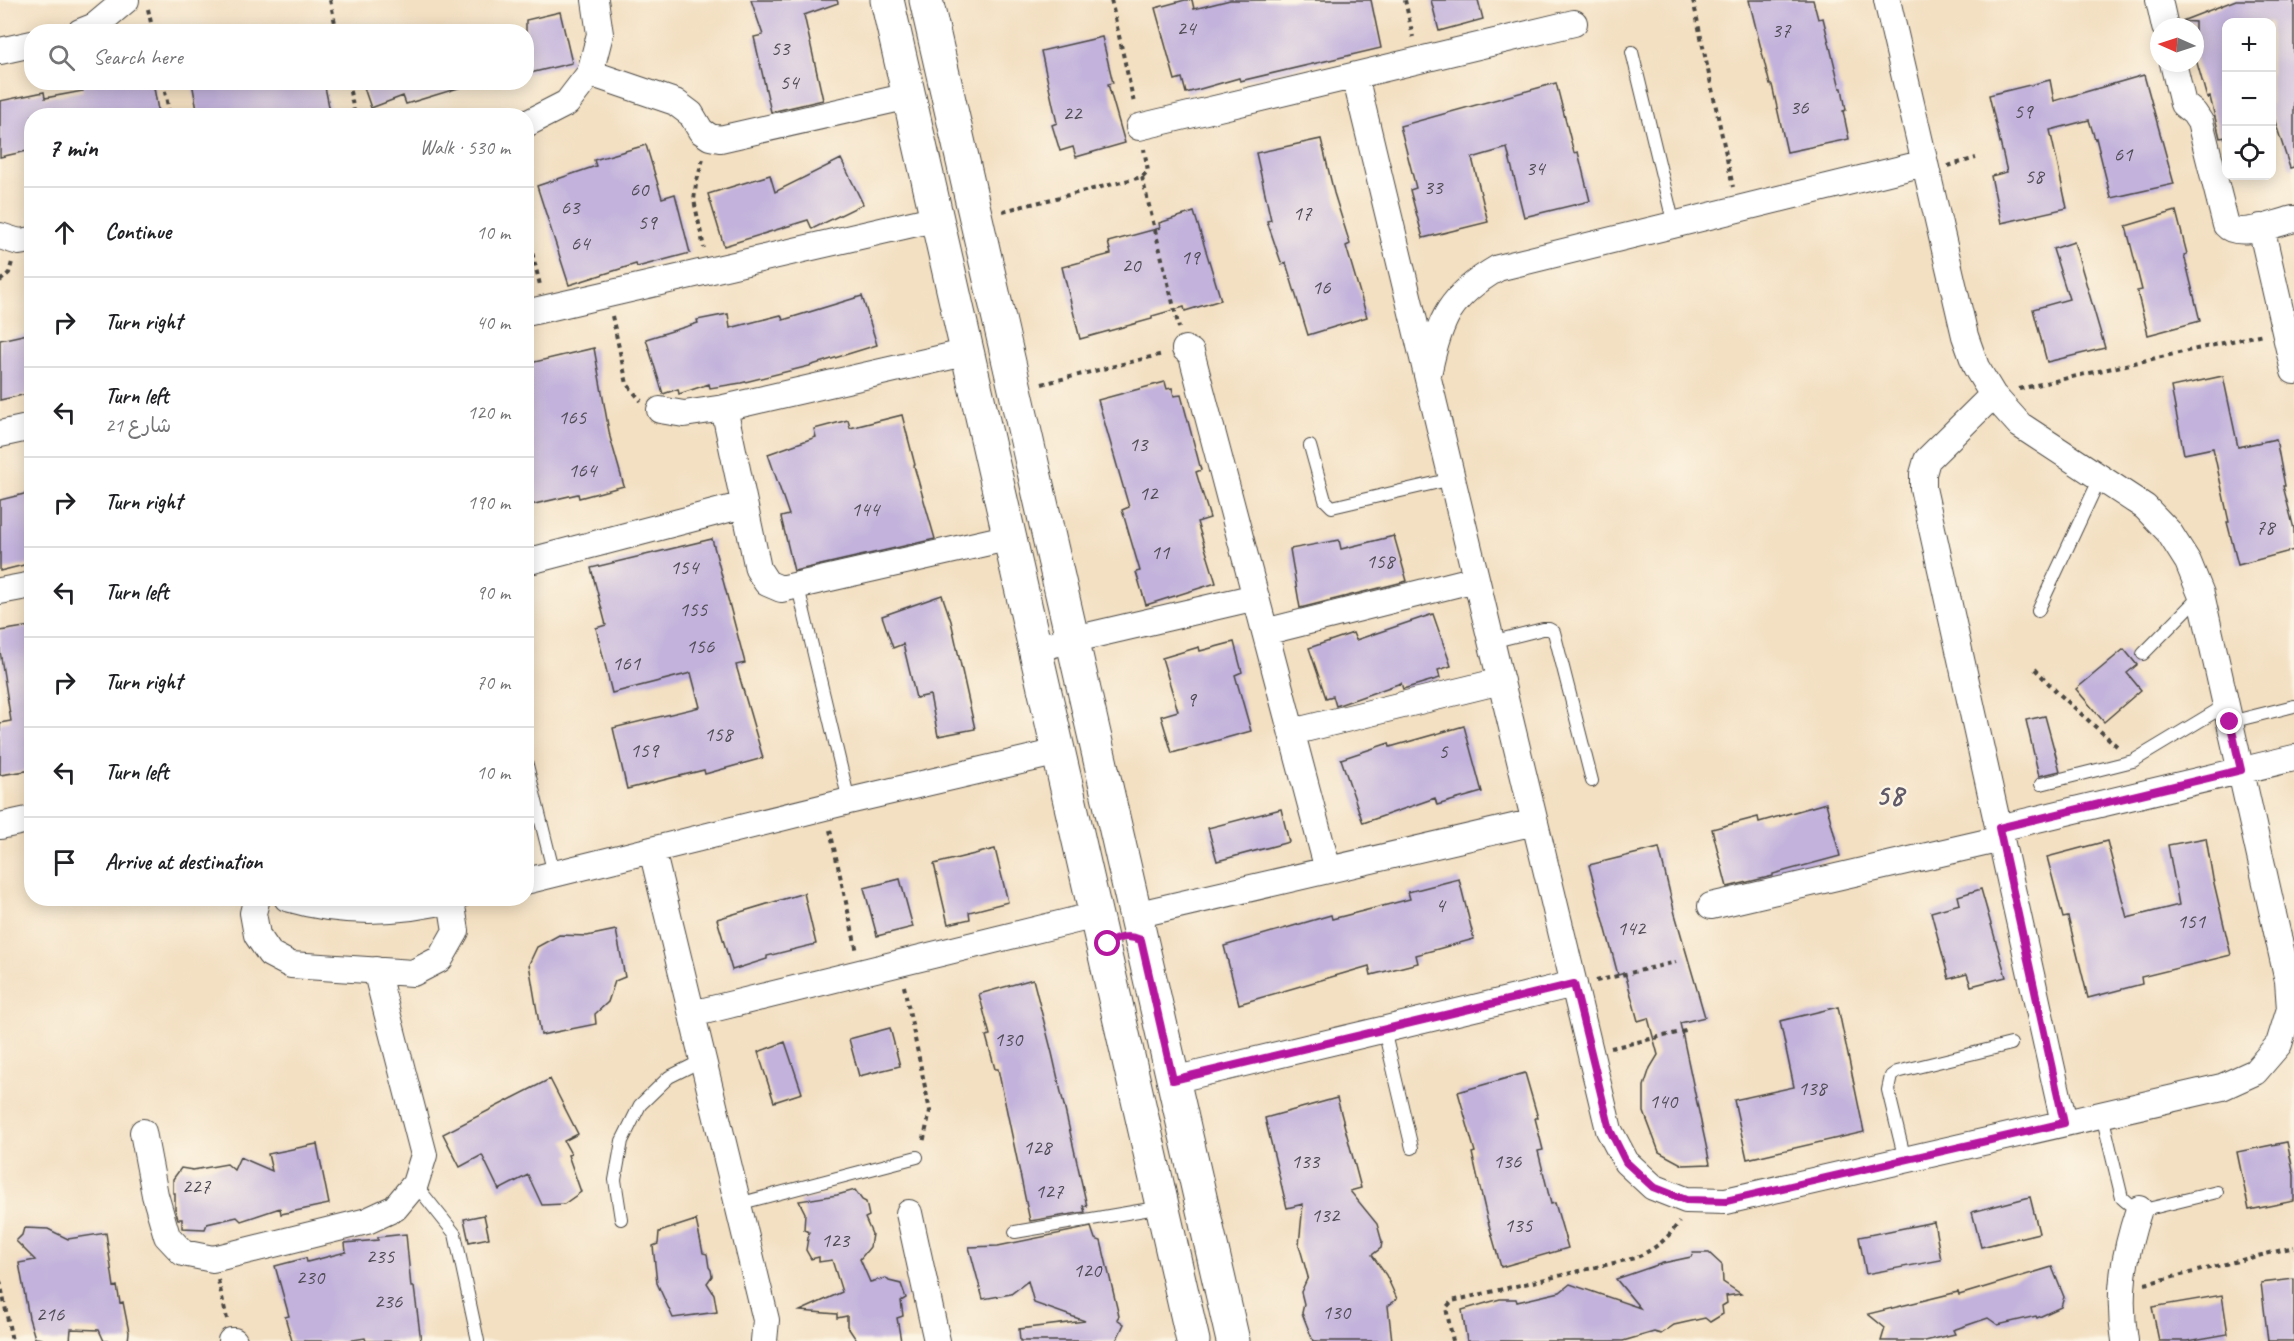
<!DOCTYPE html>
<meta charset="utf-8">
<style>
body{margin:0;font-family:Caveat,"Playpen Sans Arabic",sans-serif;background:#f6f6f6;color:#202124}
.controls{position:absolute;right:18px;top:18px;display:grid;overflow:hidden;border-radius:12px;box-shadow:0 3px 15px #0003}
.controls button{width:54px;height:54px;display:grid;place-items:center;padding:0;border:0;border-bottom:2px solid #e0e0e0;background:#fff;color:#202124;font:30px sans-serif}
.compass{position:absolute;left:2150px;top:18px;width:54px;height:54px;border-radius:50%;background:#fff;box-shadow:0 3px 15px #0003;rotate:273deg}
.stop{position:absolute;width:18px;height:18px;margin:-14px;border:4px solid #b5179e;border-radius:50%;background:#fff}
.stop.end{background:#b5179e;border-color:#fff;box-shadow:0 2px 6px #0008}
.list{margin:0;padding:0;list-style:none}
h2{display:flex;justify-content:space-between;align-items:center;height:78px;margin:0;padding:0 24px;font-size:26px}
h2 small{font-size:20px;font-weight:400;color:#757577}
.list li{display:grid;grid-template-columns:39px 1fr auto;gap:18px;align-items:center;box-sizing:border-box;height:90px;padding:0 24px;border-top:2px solid #e0e0e0}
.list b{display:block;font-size:22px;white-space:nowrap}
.list p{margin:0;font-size:20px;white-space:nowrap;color:#757577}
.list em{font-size:20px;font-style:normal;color:#757577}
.icon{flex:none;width:33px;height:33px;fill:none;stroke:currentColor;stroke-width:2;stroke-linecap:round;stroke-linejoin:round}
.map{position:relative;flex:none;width:2294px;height:1341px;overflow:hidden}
.search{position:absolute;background:#fff;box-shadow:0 3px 15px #0003;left:24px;top:24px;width:510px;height:66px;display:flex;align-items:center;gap:15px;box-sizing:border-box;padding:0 21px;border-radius:24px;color:#757577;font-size:22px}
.panel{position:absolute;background:#fff;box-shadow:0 3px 15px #0003;left:24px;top:108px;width:510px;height:798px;border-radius:24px}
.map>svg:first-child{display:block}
</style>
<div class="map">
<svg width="2294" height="1341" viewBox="0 0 2294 1341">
<rect width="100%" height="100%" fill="#fcf5e5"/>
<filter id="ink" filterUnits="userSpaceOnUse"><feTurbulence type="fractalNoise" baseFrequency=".0167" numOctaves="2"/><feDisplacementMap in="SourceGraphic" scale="12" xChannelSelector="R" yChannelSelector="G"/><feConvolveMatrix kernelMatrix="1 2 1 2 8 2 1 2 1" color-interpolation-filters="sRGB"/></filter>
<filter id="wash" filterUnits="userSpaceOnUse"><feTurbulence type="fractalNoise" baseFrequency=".008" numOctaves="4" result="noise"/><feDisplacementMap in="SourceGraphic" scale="24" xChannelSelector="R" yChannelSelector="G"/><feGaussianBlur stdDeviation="1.35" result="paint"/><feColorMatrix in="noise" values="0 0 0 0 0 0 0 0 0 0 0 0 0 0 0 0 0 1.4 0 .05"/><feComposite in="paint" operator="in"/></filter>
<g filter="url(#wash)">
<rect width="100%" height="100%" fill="#f3dfc1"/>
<g id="blocks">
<!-- building -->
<path fill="#c2b2dc" d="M751,0H837L838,3L804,15L823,100L771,112L754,37L763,35Z
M1185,0H1192L1194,9L1230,0H1371L1381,48L1240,81L1239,78L1186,93L1182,78L1175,80L1155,8Z
M1431,0H1478L1483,19L1439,31Z
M1749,0H1813L1818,19L1823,18L1840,88H1842L1846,110L1843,111L1849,139L1787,152L1772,85H1770Z
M2236,0H2294V167L2290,168L2271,109V22H2226V137L2220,138L2210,97L2207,98L2195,56V22L2182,21Z
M560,12L572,63L526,74V20Z
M1102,37L1113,83L1108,84L1125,143L1076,157L1073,147L1060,151L1052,125L1057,123L1041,51Z
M2144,75L2174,184L2111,198L2096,138L2095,139L2089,120L2050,130L2067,208L2001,223L1991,176L2007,172L1989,95L2050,80L2054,101Z
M81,82H153L159,116H32V150L0,157V101L44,92L45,98L83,91Z
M192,82H324L331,116H198Z
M362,82H462V87L406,104L403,96L371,108Z
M1556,83L1574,153L1578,152L1590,201L1524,217L1507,148L1472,158L1488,222L1423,238L1410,190L1416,188L1400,126Z
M1321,139L1334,193L1350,244L1346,246L1367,317L1308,335L1286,263L1282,265L1267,221L1271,220L1256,153Z
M646,145L662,198L675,194L690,253L637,267L636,264L569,285L537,186L596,166L594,160Z
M841,159L863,204L812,229L808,220L724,246L708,194L770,175L775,192Z
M2176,211L2187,254L2184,255L2200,321L2148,335L2137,291L2142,290L2126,226Z
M1194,212L1221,300L1185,311L1184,307L1152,316V319L1080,339L1062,267L1111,254L1108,242L1160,228L1159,223Z
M2074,242L2105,348L2047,362L2033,309L2069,299L2053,249Z
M862,296L877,345L809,366L741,383L710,388L709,384L679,394L678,389L663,394L646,339L698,323L697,320L728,314L730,328L781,315L783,320Z
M32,333V393L0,400V340Z
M594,348L610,437L624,486L579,498L578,494L526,506V364Z
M2223,376L2238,447L2276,439L2285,486H2283L2294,529V550L2238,565L2227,522H2229L2213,448L2184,454L2171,387Z
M1165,382L1167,389L1172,388L1174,396L1181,395L1201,470L1196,472L1210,518L1197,522L1216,583L1146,605L1136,572L1140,571L1122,510L1129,507L1098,400Z
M902,415L915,465L914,466L935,539L794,571L781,517L789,515L768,454L816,437L814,429L848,420L850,428Z
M32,492V563L0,571V500Z
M1394,536L1407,581L1300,608L1290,549L1339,540L1341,549Z
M712,539L745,663L736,665L763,758L705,774L704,770L627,789L613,728L700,707L691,673L612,693L596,628L606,625L591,568Z
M942,595L951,621L975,729L938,736L930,695L916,698L903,644L893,648L882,616Z
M1433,614L1451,666L1438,670L1440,678L1403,689L1401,683L1336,706L1333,696L1326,698L1309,648L1353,633L1356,640Z
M30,626L32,638V770L0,775V723L11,721L0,651V631Z
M1234,642L1242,672L1235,675L1251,731L1172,753L1161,716L1178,711L1162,658L1199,647L1200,651Z
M2124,649L2137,665L2127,673L2141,690L2104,722L2076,689Z
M2045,716L2060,771L2039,776L2026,720Z
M1464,726L1482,792L1437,805L1435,798L1363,823L1341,759L1389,743L1390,747Z
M1826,803L1840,856L1773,874V876L1727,887L1712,829L1758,817L1759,822Z
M1281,809L1289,842L1217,861L1208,828Z
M2206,838L2213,879L2231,955L2141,977L2142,984L2088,998L2068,917L2063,918L2047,857L2107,841L2127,918L2179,905L2168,845Z
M1659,848L1675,914L1705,1017L1680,1023L1710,1164L1683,1165L1659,1152L1644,1112V1086L1650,1068L1658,1055L1648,1018L1638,1021L1625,973L1618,975L1589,865Z
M995,849L1008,902L969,912L970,919L948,924L934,864Z
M900,879L913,927L877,936L864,888Z
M1459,879L1474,939L1416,955L1418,963L1371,975L1369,966L1239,1004L1224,946L1331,915L1332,919L1410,899L1408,892Z
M1981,889L2006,977L1971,986L1967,974L1949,979L1931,912L1960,904L1958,896Z
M804,893L816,944L767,956V959L732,970L717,919Z
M616,930L625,977L615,981L608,1002L595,1014L596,1024L541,1035L529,964L537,947L559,935L587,936Z
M1033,979L1052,1053L1087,1206H1083L1085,1212L1030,1221L998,1069H995L986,1036L990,1035L979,994Z
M1838,1007L1864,1132L1747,1159L1734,1100L1794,1087L1780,1021Z
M890,1028L900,1066L859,1076L849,1039Z
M785,1042L802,1093L774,1102L758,1052Z
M1525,1073L1538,1118H1535L1543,1150L1538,1151L1551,1204L1555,1203L1568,1248L1501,1267L1487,1218L1472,1153L1475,1152L1458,1092Z
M550,1079L578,1134L564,1141L571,1154L568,1155L581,1192L564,1204L542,1205L528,1175L499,1190L482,1155L460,1167L443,1134Z
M1337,1098L1361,1188L1350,1191L1377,1224L1382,1242L1381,1248L1372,1255L1386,1275L1397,1299L1388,1306L1392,1341H1313L1302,1313L1304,1304L1301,1292L1308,1277L1299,1245L1303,1204L1287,1208L1265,1118Z
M2287,1142L2294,1175V1201L2249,1210L2237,1152Z
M317,1144L329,1204L281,1214L280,1208L241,1221L237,1217L207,1224L205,1229L182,1228V1219H178L175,1209V1193H173V1179L181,1168L193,1170L227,1164L234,1170L240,1157L272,1171L268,1154Z
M855,1190L862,1200L866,1202L869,1216L865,1218L872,1234L870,1247L860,1259L870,1282L886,1278L889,1281L901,1284L906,1298L901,1301L903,1316L897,1318L901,1341H857L847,1326V1316L837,1318V1314L800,1311L842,1292L832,1260L819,1262V1257L811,1259L806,1250L809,1232L804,1230L805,1213L799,1201L837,1195Z
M2030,1197L2039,1233L1981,1247L1972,1212Z
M484,1215L489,1238L469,1242L464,1219Z
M696,1220L703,1253L707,1254L709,1267L711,1270L712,1276L707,1283L714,1294L717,1312L673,1318L657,1283L653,1246L658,1244L659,1232Z
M1934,1222L1941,1260L1866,1274L1859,1237Z
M1091,1227L1095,1239L1101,1241L1119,1316L1117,1319L1124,1324L1116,1341H1020L1019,1329L1085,1321L1034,1303L1028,1281L1011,1294L983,1299L969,1247L998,1246Z
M24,1228L48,1229L68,1239L106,1233L114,1287L117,1286L120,1303L123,1302L129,1332L128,1341H104L99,1330L71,1329L70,1341H42V1339L35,1338L29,1318L19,1263L35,1260L16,1241L22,1235Z
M406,1234L411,1287H414L421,1341H366L365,1338L347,1341H292L285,1317L289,1316L275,1266L306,1258L307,1262L346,1252L345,1243L378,1240V1237Z
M1693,1253H1709L1722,1265L1723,1282L1741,1294L1726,1296L1727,1303L1722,1306L1723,1314L1710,1322L1705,1318L1674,1325L1661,1334L1654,1332L1623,1341H1467L1462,1310L1500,1299H1516L1517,1302L1560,1292L1570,1284L1640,1308L1616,1279L1663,1263L1691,1257Z
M2052,1267L2064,1297L2061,1307L2037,1318L2036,1316L1998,1325L1988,1318L1953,1330L1955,1334L1925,1341H1881L1885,1328L1868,1314L1958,1292L1959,1295Z
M2294,1279V1341H2268L2261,1283Z
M2222,1295L2228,1334L2188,1341H2159L2152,1307Z"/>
</g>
</g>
<g filter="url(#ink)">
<use href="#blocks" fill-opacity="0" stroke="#494642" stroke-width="1.5"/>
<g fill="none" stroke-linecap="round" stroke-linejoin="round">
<defs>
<path id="lane" d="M1632,52L1674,225
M1310,446L1325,500L1332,507L1452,479
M798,587L849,801
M2038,611L2100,478
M1491,642L1543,629H1549L1554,632L1592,781
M2143,654L2201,595
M2230,722L2294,706
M526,761L554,874
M2041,784L2133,761L2226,705
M1384,1030L1412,1148
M2102,1115L2122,1198C2130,1206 2137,1209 2148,1209L2217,1192
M1905,1160L1888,1090L1891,1076L1897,1072L2011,1044
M415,1184L455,1234L478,1341
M738,1204L917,1157
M621,1219L615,1180L622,1141L640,1105L669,1077L703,1060
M1015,1232L1162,1207"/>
<path id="street" d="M2159,0L2165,27
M80,32L95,26L126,0
M0,51L32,44
M2173,63L2183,104L2194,113L2200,122L2226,225C2238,239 2277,223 2294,219
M590,73L675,102L691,114L701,131L710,137L720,139L909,96
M1355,76L1609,1130L1626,1162L1653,1187L1686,1200L1726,1201L2222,1087L2255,1072L2279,1044L2290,1009L2288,981L2201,594L2188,562L2169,532L2145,507L2020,425L1993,395L1976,367L1965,336L1887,0
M526,124L567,103L590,73L600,34L595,0
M1139,127L1574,23
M2261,227L2294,371
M0,236L19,242L32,240
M526,313L938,218
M1185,349L1191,352L1328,870
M1429,370C1440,318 1450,296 1498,268L1925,163
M1993,395L1927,460L1923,474V488L2064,1123
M724,408L758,569L767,583L781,589L1011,537
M660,410L684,414L724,408L969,352
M0,434L32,427
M526,562L744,505
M0,591L32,585
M1265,632L1476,579
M1036,648L1256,597
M1292,732L1501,681
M0,826L32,819
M1999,828L2294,758
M652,850L766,1320L764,1341
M526,881L849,801L1059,752
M257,898L253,913L257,935L270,954L291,965L413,973L440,959L456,931L451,900
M287,898C344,915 400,913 457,898
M1711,906L2001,839
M1135,915L1535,822
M692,1014L1096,915
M1173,1080L1574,984
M143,1132L155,1195L167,1236L183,1253L213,1259L367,1221L395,1208L415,1184L424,1155L376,970
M909,1213L937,1341
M231,1341H234
M2125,1341C2117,1293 2124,1255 2139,1209"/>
<path id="secondary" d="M887,0L1193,1341
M926,0L1233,1341"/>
</defs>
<!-- lane casing -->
<use href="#lane" stroke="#494642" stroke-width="14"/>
<!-- street casing -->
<use href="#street" stroke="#494642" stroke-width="28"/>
<!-- secondary casing -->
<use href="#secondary" stroke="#494642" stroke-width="35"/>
<!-- path -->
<path stroke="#494642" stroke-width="4" stroke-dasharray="4.5 4.5" stroke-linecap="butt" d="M330,0L337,32
M1111,0L1134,103
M1405,0L1413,37
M1693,0L1733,187
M148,9L153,32
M163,82L170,116
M348,82L355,116
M703,159L696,184L694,200L704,248
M1948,166L1976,158
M1142,177L1179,328
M1003,211L1142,177L1148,171L1144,149
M526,227L540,285
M0,281L9,273L12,262
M612,316L627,384L641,401
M1042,384L1163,354
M2019,389L2263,334
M2035,669L2057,692L2119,748
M830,830L857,952
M1596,981L1676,962
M904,986L930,1111L923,1143
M1611,1048L1690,1030
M218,1280L227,1319
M0,1281L12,1341
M2145,1284L2294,1247
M1453,1341L1446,1308L1452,1301L1635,1258C1655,1249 1667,1240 1679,1222"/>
<!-- lane -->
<use href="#lane" stroke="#fff" stroke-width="12"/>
<!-- street -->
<use href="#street" stroke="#fff" stroke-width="26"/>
<!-- secondary -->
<use href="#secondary" stroke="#fff" stroke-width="33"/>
</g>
</g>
<g fill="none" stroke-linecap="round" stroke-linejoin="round" filter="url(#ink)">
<!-- route -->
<path stroke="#b5179e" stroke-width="8" d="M1108,944C1119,936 1129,935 1141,940L1173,1080L1574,984L1610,1130L1626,1162L1653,1187L1686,1200L1726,1201L2064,1123L1999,828L2241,770L2230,722"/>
</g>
<g text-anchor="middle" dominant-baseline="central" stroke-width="4.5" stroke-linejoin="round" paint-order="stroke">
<!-- number labels -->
<g font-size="21" fill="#514d57">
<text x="1186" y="28">24</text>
<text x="1781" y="30">37</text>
<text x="780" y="48">53</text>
<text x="789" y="82">54</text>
<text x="1799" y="107">36</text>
<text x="2023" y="111">59</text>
<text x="1072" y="113">22</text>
<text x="2123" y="154">61</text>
<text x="1535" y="168">34</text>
<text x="2034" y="176">58</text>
<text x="1433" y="187">33</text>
<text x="639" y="189">60</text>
<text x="570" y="207">63</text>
<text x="1302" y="213">17</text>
<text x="647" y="222">59</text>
<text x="580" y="243">64</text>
<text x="1190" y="257">19</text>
<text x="1131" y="265">20</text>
<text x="1321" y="287">16</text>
<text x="572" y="417">165</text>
<text x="1138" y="444">13</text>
<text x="582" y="470">164</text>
<text x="1148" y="493">12</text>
<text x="865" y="509">144</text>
<text x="2265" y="527">78</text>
<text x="1160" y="552">11</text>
<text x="1380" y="561">158</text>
<text x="684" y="567">154</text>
<text x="693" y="609">155</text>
<text x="700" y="646">156</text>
<text x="626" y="663">161</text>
<text x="1191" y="699">9</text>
<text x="718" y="734">158</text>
<text x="644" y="750">159</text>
<text x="1443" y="751">5</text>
<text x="1440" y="905">4</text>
<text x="2191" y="921">151</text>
<text x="1631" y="928">142</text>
<text x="1008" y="1039">130</text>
<text x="1812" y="1088">138</text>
<text x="1663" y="1101">140</text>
<text x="1037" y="1147">128</text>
<text x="1305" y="1161">133</text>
<text x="1507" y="1161">136</text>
<text x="196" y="1186">227</text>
<text x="1049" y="1191">127</text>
<text x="1325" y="1215">132</text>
<text x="1518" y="1225">135</text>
<text x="835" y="1240">123</text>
<text x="380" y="1256">235</text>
<text x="1087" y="1270">120</text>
<text x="310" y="1277">230</text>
<text x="388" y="1301">236</text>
<text x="1336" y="1312">130</text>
<text x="50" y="1314">216</text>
</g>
<!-- district labels -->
<g font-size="30" font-weight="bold" letter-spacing="1.5" fill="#605a69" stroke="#fcf5e5">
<text x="1890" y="795">58</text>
</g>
</g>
</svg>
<div class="controls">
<button>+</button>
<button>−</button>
<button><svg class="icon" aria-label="locate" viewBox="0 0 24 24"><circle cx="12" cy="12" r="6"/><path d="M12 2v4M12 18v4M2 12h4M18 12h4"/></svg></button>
</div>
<svg class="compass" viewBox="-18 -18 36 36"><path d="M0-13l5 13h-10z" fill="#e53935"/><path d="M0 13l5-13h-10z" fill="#757577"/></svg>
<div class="stop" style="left:1108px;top:944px"></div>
<div class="stop end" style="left:2230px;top:722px"></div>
<div class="search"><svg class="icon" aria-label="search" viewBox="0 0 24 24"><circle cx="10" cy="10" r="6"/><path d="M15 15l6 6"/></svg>Search here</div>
<section class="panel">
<h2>7 min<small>Walk · 530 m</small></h2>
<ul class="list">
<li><svg class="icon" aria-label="ahead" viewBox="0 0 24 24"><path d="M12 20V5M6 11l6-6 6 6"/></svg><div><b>Continue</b></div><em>10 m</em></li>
<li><svg class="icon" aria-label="right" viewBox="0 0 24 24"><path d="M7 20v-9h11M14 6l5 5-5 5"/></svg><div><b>Turn right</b></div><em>40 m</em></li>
<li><svg class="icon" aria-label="left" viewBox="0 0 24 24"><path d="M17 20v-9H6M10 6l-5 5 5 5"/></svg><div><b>Turn left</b><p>شارع 21</p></div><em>120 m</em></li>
<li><svg class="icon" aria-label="right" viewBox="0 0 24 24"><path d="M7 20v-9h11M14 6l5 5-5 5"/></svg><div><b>Turn right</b></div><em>190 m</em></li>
<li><svg class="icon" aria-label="left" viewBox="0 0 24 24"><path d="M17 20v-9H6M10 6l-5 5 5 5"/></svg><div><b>Turn left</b></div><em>90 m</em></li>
<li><svg class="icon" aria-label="right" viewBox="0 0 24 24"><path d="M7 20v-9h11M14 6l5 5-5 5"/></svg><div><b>Turn right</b></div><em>70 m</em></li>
<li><svg class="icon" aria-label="left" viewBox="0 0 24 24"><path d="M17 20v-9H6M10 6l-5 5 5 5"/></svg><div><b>Turn left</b></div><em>10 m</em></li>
<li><svg class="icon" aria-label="arrive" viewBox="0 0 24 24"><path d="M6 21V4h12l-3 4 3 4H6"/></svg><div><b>Arrive at destination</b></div></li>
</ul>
</section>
</div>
